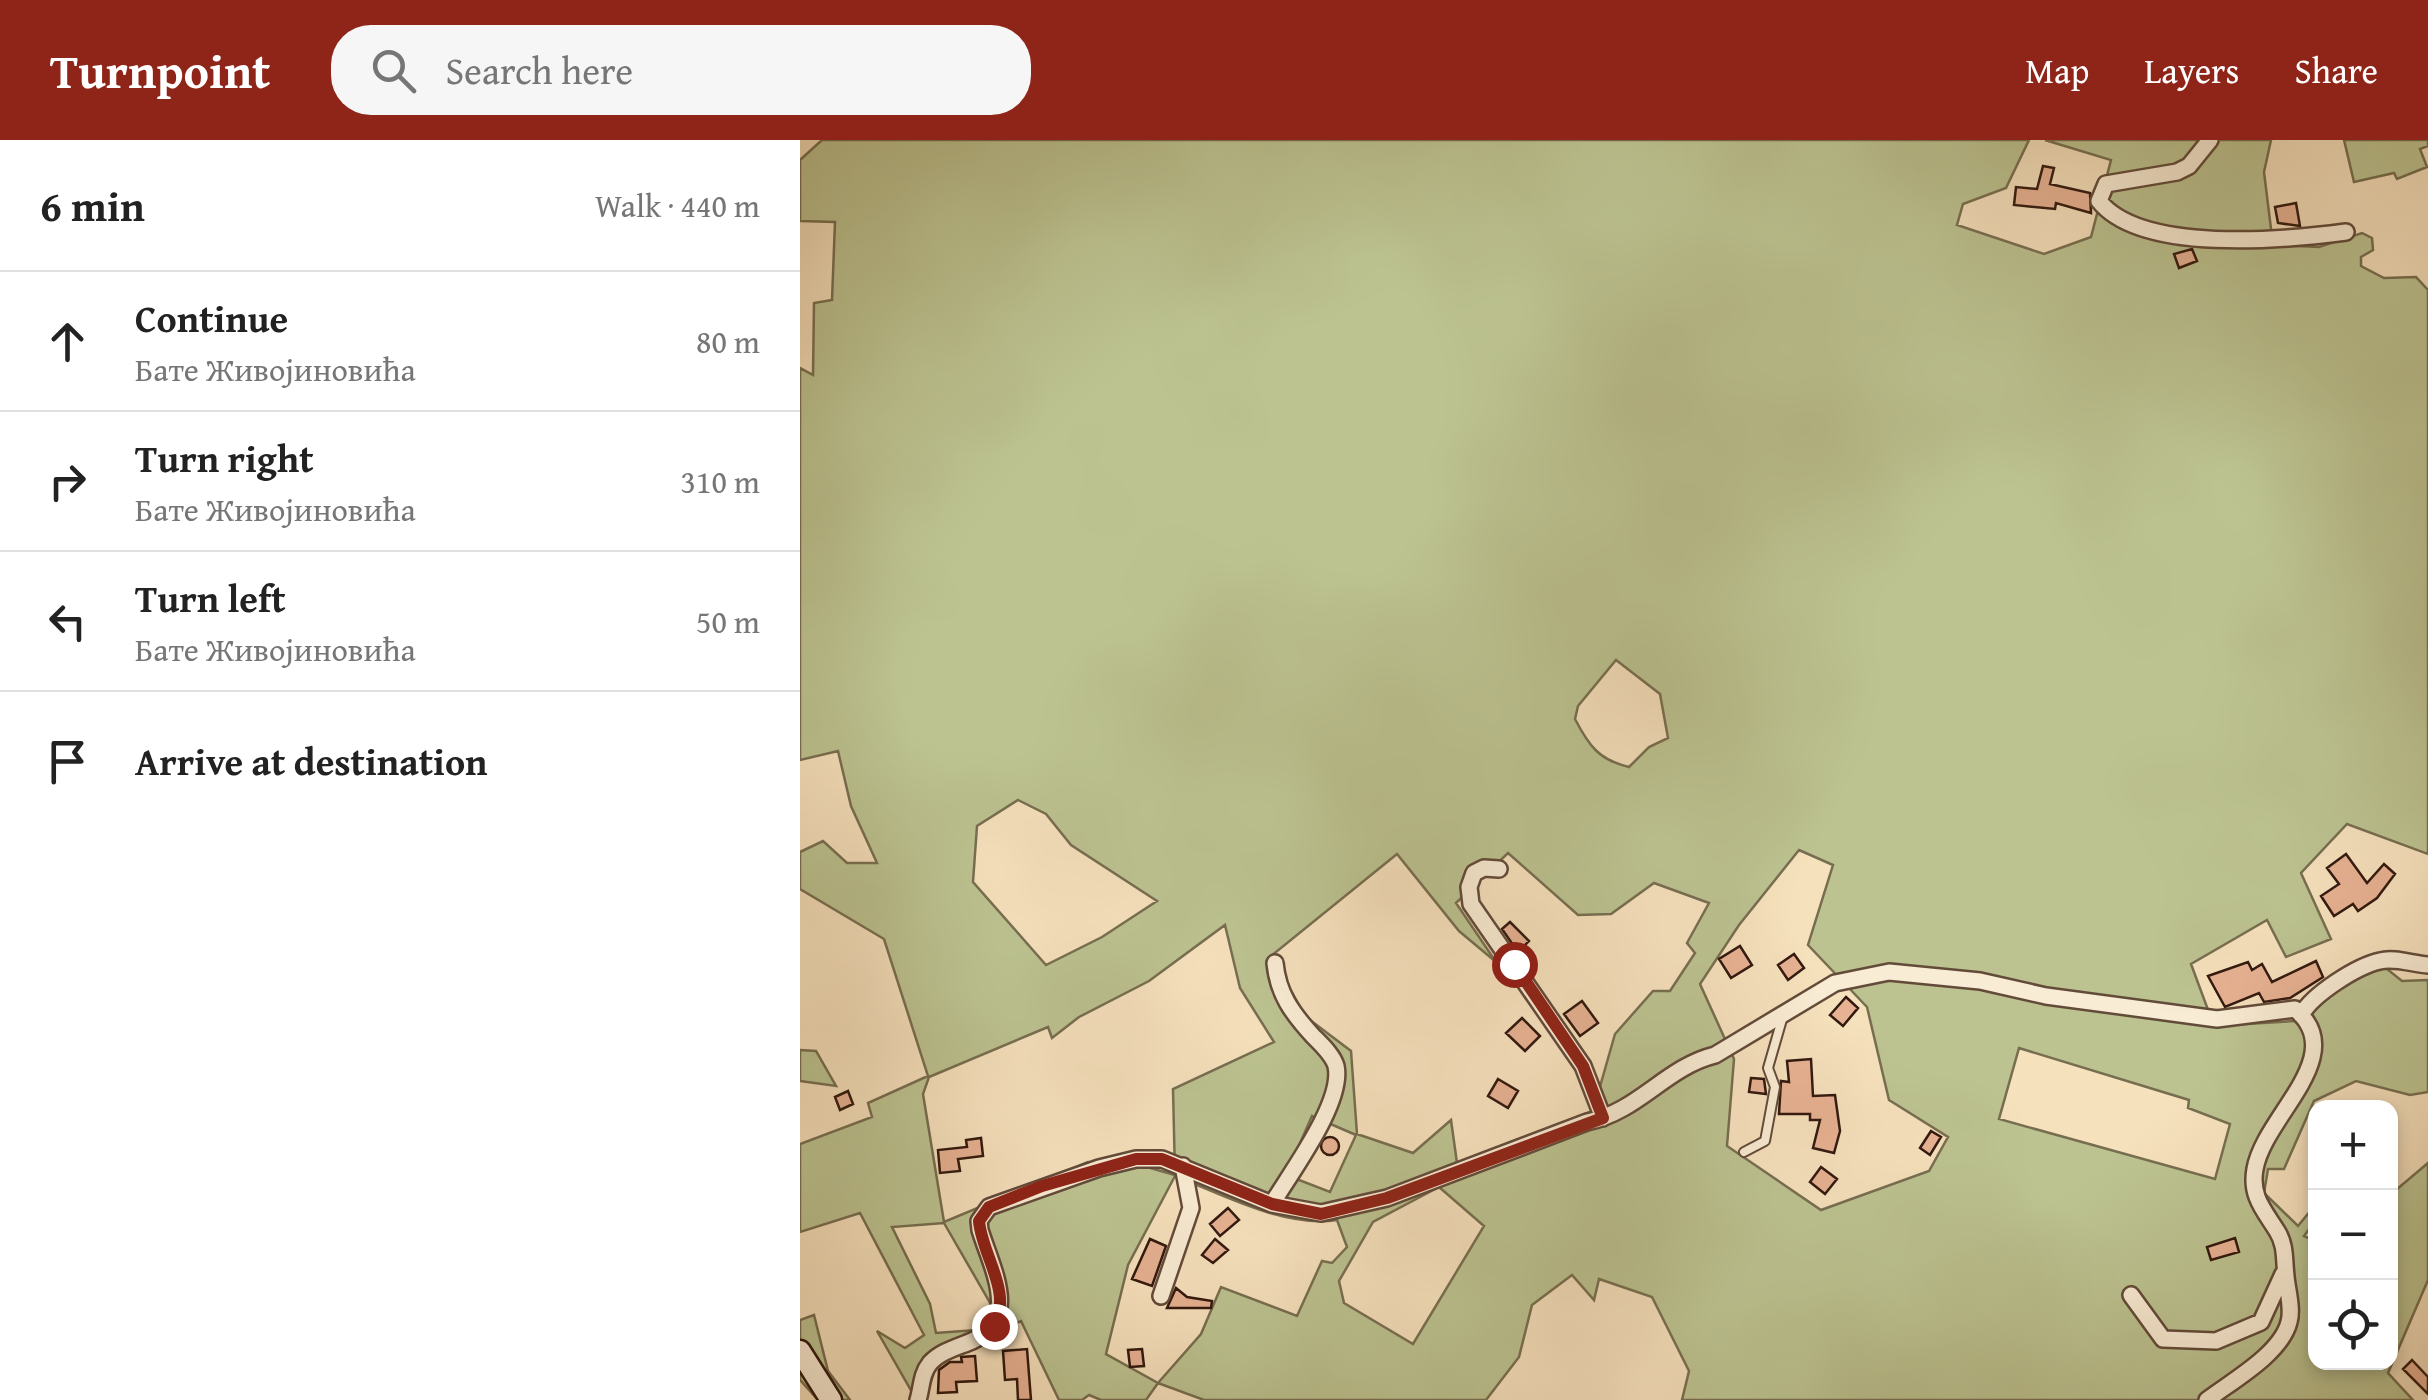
<!DOCTYPE html>
<meta charset="utf-8">
<style>
body{margin:0;font-family:"Gentium Book Plus",serif;background:#f6f6f6;color:#222}
.controls{position:absolute;right:30px;bottom:30px;display:grid;overflow:hidden;border-radius:20px;box-shadow:0 5px 15px #0003}
.controls button{width:90px;height:90px;display:grid;place-items:center;padding:0;border:0;border-bottom:2px solid #e0e0e0;background:#fff;color:#222;font:50px sans-serif}
.stop{position:absolute;width:30px;height:30px;margin:-22px;border:8px solid #8f2418;border-radius:50%;background:#fff}
.stop.end{background:#8f2418;border-color:#fff;box-shadow:0 2px 10px #0008}
.list{margin:0;padding:0;list-style:none}
h2{display:flex;justify-content:space-between;align-items:center;height:130px;margin:0;padding:0 40px;font-size:42px}
h2 small{font-size:32px;font-weight:400;color:#767676}
.list li{display:grid;grid-template-columns:65px 1fr auto;gap:30px;align-items:center;box-sizing:border-box;height:140px;padding:0 40px;border-top:2px solid #e0e0e0}
.list b{display:block;font-size:38px;white-space:nowrap}
.list p{margin:0;font-size:32px;white-space:nowrap;color:#767676}
.list em{font-size:32px;font-style:normal;color:#767676}
.icon{flex:none;width:55px;height:55px;fill:none;stroke:currentColor;stroke-width:2;stroke-linecap:round;stroke-linejoin:round}
.map{position:relative;flex:none;width:1628px;height:1260px;overflow:hidden}
header{display:flex;align-items:center;gap:60px;box-sizing:border-box;height:140px;padding:0 50px;background:#8f2418;color:#fff}
header strong{font-size:48px}
nav{display:flex;gap:55px;margin-inline-start:auto;font-size:35px}
.search{width:700px;height:90px;background:#f6f6f6;display:flex;align-items:center;gap:25px;box-sizing:border-box;padding:0 35px;border-radius:40px;color:#767676;font-size:38px}
main{display:flex}
aside{flex:1;background:#fff}
.map>svg:first-child{display:block}
</style>
<header>
<strong>Turnpoint</strong>
<div class="search"><svg class="icon" aria-label="search" viewBox="0 0 24 24"><circle cx="10" cy="10" r="6"/><path d="M15 15l6 6"/></svg>Search here</div>
<nav><a>Map</a><a>Layers</a><a>Share</a></nav>
</header>
<main>
<aside>
<h2>6 min<small>Walk · 440 m</small></h2>
<ul class="list">
<li><svg class="icon" aria-label="ahead" viewBox="0 0 24 24"><path d="M12 20V5M6 11l6-6 6 6"/></svg><div><b>Continue</b><p>Бате Живојиновића</p></div><em>80 m</em></li>
<li><svg class="icon" aria-label="right" viewBox="0 0 24 24"><path d="M7 20v-9h11M14 6l5 5-5 5"/></svg><div><b>Turn right</b><p>Бате Живојиновића</p></div><em>310 m</em></li>
<li><svg class="icon" aria-label="left" viewBox="0 0 24 24"><path d="M17 20v-9H6M10 6l-5 5 5 5"/></svg><div><b>Turn left</b><p>Бате Живојиновића</p></div><em>50 m</em></li>
<li><svg class="icon" aria-label="arrive" viewBox="0 0 24 24"><path d="M6 21V4h12l-3 4 3 4H6"/></svg><div><b>Arrive at destination</b></div></li>
</ul>
</aside>
<div class="map">
<svg width="1628" height="1260" viewBox="0 0 1628 1260">
<rect width="100%" height="100%" fill="#f6e1bd"/>
<filter id="stains"><feTurbulence type="fractalNoise" baseFrequency=".002" numOctaves="4"/><feColorMatrix values="0 0 0 0 .2 0 0 0 0 .09 0 0 0 0 .02 0 0 0 .5 -.17"/></filter>
<radialGradient id="worn" r=".72"><stop offset=".6" stop-color="#630" stop-opacity="0"/><stop offset="1" stop-color="#630" stop-opacity=".3"/></radialGradient>
<!-- green -->
<path fill="#bcc391" stroke="#776e50" stroke-width="2.5" fill-rule="evenodd" d="M22,0H1229L1206,48L1163,64L1157,85L1244,114L1291,97L1311,20L1245,0H1471L1464,32L1473,105L1519,107L1562,93L1572,98L1573,110L1561,117V126L1584,138L1616,137L1628,150V714L1547,684L1501,733L1531,799L1486,817L1467,780L1391,824L1414,886L1495,881L1571,816L1602,841L1628,840V952L1610,955L1556,941L1514,961L1484,1029H1468L1464,1053L1498,1086L1511,1070L1515,1072V1081L1504,1096L1515,1101L1516,1222H1590L1591,1049L1596,1050L1628,1023V1140L1588,1233L1613,1260H882L889,1231L852,1157L799,1139L794,1160L772,1135L732,1165L719,1217L686,1260H404L358,1243L346,1260H301L289,1255L282,1260H259L221,1181L123,1223L112,1252L77,1191L105,1208L124,1195L60,1073L0,1092V1004L72,977L68,963L128,936L84,799L0,749V712L23,701L47,723H77L51,666L38,611L0,620V228L13,235L14,163L32,160L35,82L0,81V20ZM816,520L860,554L868,598L849,607L829,627C799,620 789,606 775,579L778,566ZM218,660L246,674L271,705L357,761L302,797L246,825L173,742L177,686ZM999,710L1033,725L1008,805L1067,867L1089,960L1148,997L1129,1031L1021,1070L927,1006L934,919L900,844L939,785ZM708,713L778,775L811,774L854,743L909,763L887,803L895,813L870,851H853L815,894L793,971L657,1023L651,980L613,1013L557,994L551,911L506,877L471,816L597,714L659,791L696,822L656,763ZM425,785L440,848L474,902L373,949L375,1035L347,1027L288,1022L144,1082L123,954L129,937L248,887L252,898L279,877L349,841ZM1219,908L1389,960L1388,968L1430,984L1415,1039L1199,979ZM512,976L556,995L530,1052L486,1035ZM375,1036C424,1055 484,1088 537,1080L547,1107L532,1123L522,1121L497,1176L421,1147L401,1194L358,1243L306,1214L328,1125ZM639,1047L684,1086L613,1204L544,1163L539,1141L573,1082ZM144,1083L204,1187V1188L136,1193L130,1164L92,1087Z
M1628,0V6L1620,9L1627,27L1597,39L1594,33L1554,42L1544,0Z
M0,910L16,911L36,946L0,941Z
M14,1175L28,1231L50,1260H18L0,1240V1180Z"/>
<!-- building -->
<path fill="#e7b293" stroke="#32190f" stroke-width="2.5" d="M1243,26L1254,28L1250,44L1290,53L1291,73L1256,63L1255,69L1214,65L1216,47L1237,49Z
M1496,63L1500,86L1478,83L1475,67Z
M1392,109L1397,121L1379,128L1374,114Z
M1546,714L1567,743L1584,724L1595,734L1577,758L1558,771L1553,764L1534,776L1521,756L1539,744L1527,728Z
M710,782L729,801L718,812L702,789Z
M940,806L952,825L931,838L919,819Z
M994,814L1004,828L988,840L978,825Z
M1516,821L1523,837L1490,858L1464,862L1459,853L1425,867L1408,836L1448,822L1452,830L1462,824L1472,842Z
M1046,857L1058,868L1043,886L1030,875Z
M782,861L798,883L780,896L764,874Z
M722,878L740,896L725,911L706,893Z
M1011,919L1013,956L1035,955L1040,991L1034,1013L1013,1008L1020,980H1010V974H979L981,941L989,942L987,921Z
M951,938L964,939L966,954L949,952Z
M698,939L718,951L708,968L688,956Z
M48,951L53,964L40,970L35,957Z
M1131,991L1141,997L1130,1015L1120,1008Z
M521 1006a9 9 0 1 1 18 0a9 9 0 1 1-18 0Z
M181,998L183,1016L158,1019L160,1031L140,1033L138,1010L167,1007L166,1000Z
M1021,1027L1037,1039L1025,1054L1010,1042Z
M428,1068L439,1080L420,1096L410,1084Z
M1435,1098L1439,1112L1411,1120L1407,1107Z
M350,1099L366,1106L352,1146L332,1139Z
M415,1099L428,1110L413,1123L402,1115Z
M376,1148L387,1157L412,1161L411,1168H367Z
M227,1209L231,1260H218L217,1239L205,1240L203,1211Z
M342,1209L344,1226L330,1227L328,1210Z
M175,1216L177,1241L156,1242L157,1252L138,1253L139,1230L150,1222H162L161,1217Z
M1612,1220L1628,1237V1254L1603,1229Z"/>
<g fill="none" stroke-linecap="round" stroke-linejoin="round">
<defs>
<path id="lane" d="M944,1012L965,1001L975,947L968,928L983,876"/>
<path id="street" d="M1410,0L1389,26L1377,32L1306,44L1299,61C1341,114 1485,100 1546,92
M699,729L684,728L674,733L669,747L671,764L783,926L803,978
M1501,875C1513,854 1557,826 1580,821C1594,817 1613,824 1628,825
M472,1064C491,1032 544,962 536,926C533,915 521,904 513,896C492,873 478,854 475,823
M1331,1155L1363,1199L1416,1201L1461,1182L1483,1134
M361,1156L391,1068L383,1026
M118,1260C122,1247 121,1234 130,1223C141,1211 158,1207 172,1201C221,1179 192,1129 180,1090L179,1081L189,1067L299,1028L336,1019H362L472,1064L521,1073L587,1058L787,982C838,972 866,927 915,915L1035,843L1089,832L1180,841L1246,856L1417,879L1495,869C1551,916 1464,976 1455,1029C1450,1056 1464,1070 1477,1091C1486,1105 1484,1120 1486,1136C1487,1149 1493,1169 1489,1182C1481,1214 1432,1241 1407,1260"/>
<path id="secondary" d="M0,1211L31,1260"/>
</defs>
<!-- lane casing -->
<use href="#lane" stroke="#634b3a" stroke-width="12"/>
<!-- street casing -->
<use href="#street" stroke="#634b3a" stroke-width="20"/>
<!-- secondary casing -->
<use href="#secondary" stroke="#32190f" stroke-width="25"/>
<!-- lane -->
<use href="#lane" stroke="#f9ecd4" stroke-width="8"/>
<!-- street -->
<use href="#street" stroke="#f9ecd4" stroke-width="15"/>
<!-- secondary -->
<use href="#secondary" stroke="#f9ecd4" stroke-width="20"/>
</g>
<g fill="none" stroke-linecap="round" stroke-linejoin="round">
<!-- route -->
<path stroke="#8f2418" stroke-width="12" d="M194,1186C213,1152 182,1116 179,1081L189,1067L242,1046L336,1019H362L472,1064L521,1074L587,1058L803,978L783,926L714,824"/>
</g>
<rect width="100%" height="100%" filter="url(#stains)"/>
<rect width="100%" height="100%" fill="url(#worn)"/>
</svg>
<div class="controls">
<button>+</button>
<button>−</button>
<button><svg class="icon" aria-label="locate" viewBox="0 0 24 24"><circle cx="12" cy="12" r="6"/><path d="M12 2v4M12 18v4M2 12h4M18 12h4"/></svg></button>
</div>
<div class="stop" style="left:714px;top:824px"></div>
<div class="stop end" style="left:194px;top:1186px"></div>
</div>
</main>
